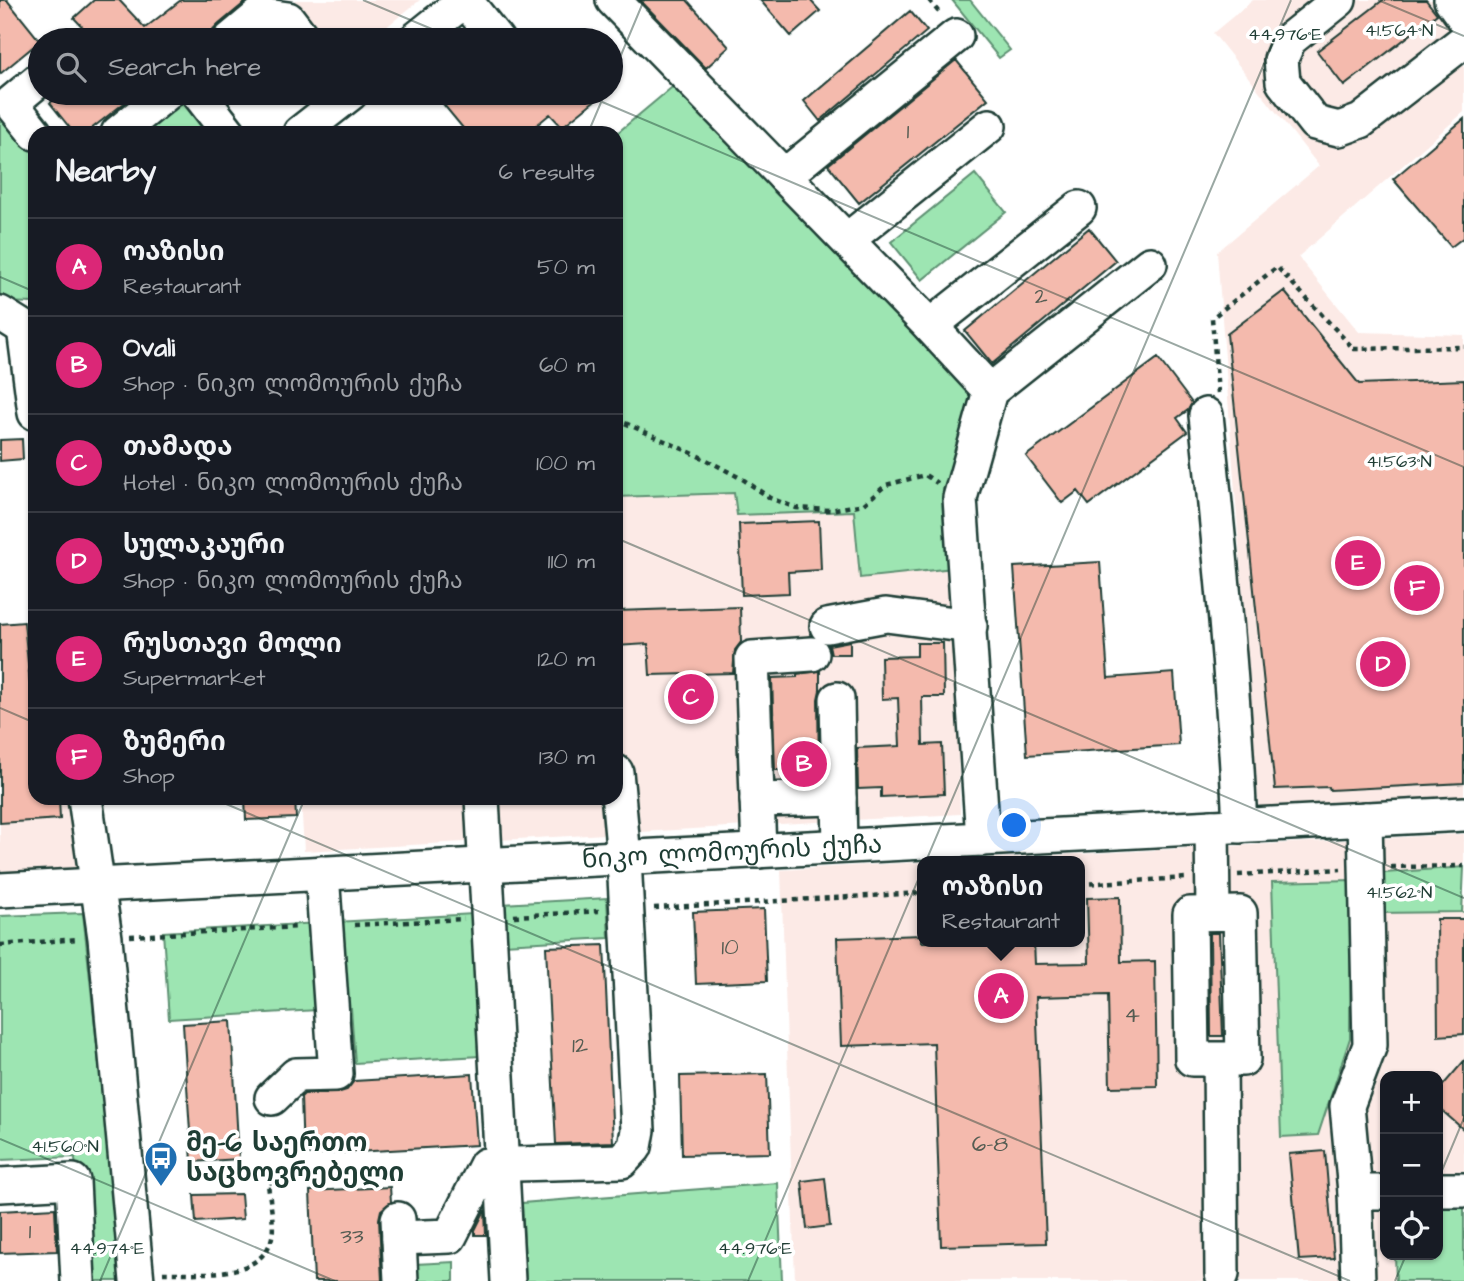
<!DOCTYPE html>
<meta charset="utf-8">
<style>
body{margin:0;font-family:"Architects Daughter","Noto Sans Georgian",sans-serif;background:#20242c;color:#f1f3f6}
.controls{position:absolute;right:21px;bottom:21px;display:grid;overflow:hidden;border-radius:14px;box-shadow:0 2px 5px #0004}
.controls button{width:63px;height:63px;display:grid;place-items:center;padding:0;border:0;border-bottom:2px solid #363941;background:#171b24;color:#f1f3f6;font:35px sans-serif}
.you{position:absolute;left:1015px;top:826px;width:24px;height:24px;margin:-18px;border:5px solid #fff;border-radius:50%;background:#1a73e8;box-shadow:0 0 0 10px #1a73e833}
.badge{display:grid;place-items:center;width:46px;height:46px;border-radius:50%;background:#db2777;color:#fff;font-size:23px;font-weight:700}
.pin{position:absolute;translate:-50% -50%;border:4px solid #fff;box-shadow:0 2px 7px #0006}
.popup{position:absolute;left:917px;top:856px;width:168px;height:91px;box-sizing:border-box;display:grid;place-content:center;border-radius:14px;background:#171b24;filter:drop-shadow(0 2px 5px #0005);font-size:23px;white-space:nowrap;color:#9ea1a6}
.popup b{font-size:26px;color:#f1f3f6}
.popup::after{content:'';position:absolute;left:50%;top:100%;margin-left:-14px;border:14px solid transparent;border-top-color:#171b24}
.list{margin:0;padding:0;list-style:none}
h2{display:flex;justify-content:space-between;align-items:center;height:91px;margin:0;padding:0 28px;font-size:30px}
h2 small{font-size:23px;font-weight:400;color:#9ea1a6}
.list li{display:grid;grid-template-columns:46px 1fr auto;gap:21px;align-items:center;box-sizing:border-box;height:98px;padding:0 28px;border-top:2px solid #363941}
.list b{display:block;font-size:26px;white-space:nowrap}
.list p{margin:0;font-size:23px;white-space:nowrap;color:#9ea1a6}
.list em{font-size:23px;font-style:normal;color:#9ea1a6}
.icon{flex:none;width:38px;height:38px;fill:none;stroke:currentColor;stroke-width:2;stroke-linecap:round;stroke-linejoin:round}
.map{position:relative;flex:none;width:1464px;height:1281px;overflow:hidden}
.search{position:absolute;background:#171b24;box-shadow:0 2px 5px #0004;left:28px;top:28px;width:595px;height:77px;display:flex;align-items:center;gap:18px;box-sizing:border-box;padding:0 24px;border-radius:38px;color:#9ea1a6;font-size:26px}
.panel{position:absolute;background:#171b24;box-shadow:0 2px 5px #0004;left:28px;top:126px;width:595px;height:679px;border-radius:21px}
.map>svg:first-child{display:block}
</style>
<div class="map">
<svg width="1464" height="1281" viewBox="0 0 1464 1281">
<rect width="100%" height="100%" fill="#fff"/>
<filter id="ink" filterUnits="userSpaceOnUse"><feTurbulence type="fractalNoise" baseFrequency=".0143" numOctaves="2"/><feDisplacementMap in="SourceGraphic" scale="14" xChannelSelector="R" yChannelSelector="G"/><feConvolveMatrix kernelMatrix="1 2 1 2 8 2 1 2 1" color-interpolation-filters="sRGB"/></filter>
<g filter="url(#ink)">
<!-- built -->
<path fill="#fceae6" fill-rule="evenodd" d="M294,0H420L370,40H326Z
M1253,0H1464V112L1298,257L1359,332L1464,335V801L1259,811L1217,252L1319,166L1213,33Z
M735,493L737,515L854,511L953,568L960,814L304,851L301,798H616V497Z
M35,682V798H72L81,867L0,872V684Z
M1464,834V1281H795L781,870L922,862V942H1080V861H943ZM1385,1076H1438V1255H1385Z"/>
<!-- green -->
<path fill="#9de5b2" stroke="#5e9173" stroke-width="2" d="M952,0H970L1010,50L999,58Z
M677,83L979,395L966,442L943,489L953,568L860,578L854,511L737,515L734,493L616,497V134Z
M188,93L214,133H127Z
M0,96L35,139V303L0,302Z
M975,174L1006,212L922,280L891,242Z
M1464,867L1462,912L1375,913L1371,874Z
M1351,880L1350,1038L1318,1135L1281,1137L1272,882Z
M607,898L609,938L504,944L502,904Z
M83,913L86,941L122,1281H82L75,1157L0,1160V916Z
M473,914L481,1056L355,1063L351,1008L169,1019L163,932Z
M778,1183L782,1281H526L522,1203Z
M1464,1197V1281H1396L1395,1255H1438V1199Z
M454,1262V1281H415V1264Z"/>
<!-- building -->
<path fill="#f4baad" stroke="#1f3d34" stroke-width="2" d="M0,0H7L40,41L0,74Z
M94,0H119L145,28L181,0H248L218,25L204,40H95L74,18Z
M640,0H687L729,47L706,68Z
M760,0H810L820,11L791,36Z
M1383,0H1426L1437,14L1344,86L1317,51Z
M910,11L927,31L820,121L804,101Z
M956,60L988,99L859,203L828,165Z
M63,93H137L86,133H74L50,103Z
M434,93H604L562,127L550,114L527,133H467Z
M1464,119V237L1451,247L1393,179Z
M1089,228L1116,261L992,364L965,331Z
M1284,291L1359,384L1464,380V783L1330,790L1329,787L1275,789L1227,334Z
M1158,358L1192,403L1188,410L1177,418L1187,432L1089,505L1078,491L1062,503L1026,456Z
M22,439L23,459L0,461V440Z
M819,521L821,570L788,572L789,593L742,595L739,524Z
M1100,562L1108,678L1174,673L1179,745L1027,755L1014,567Z
M740,607L741,642L735,650L733,673L650,675L648,644L616,646V611Z
M24,622L30,684H35V798H59L60,819L0,823V624Z
M850,641V654H831L829,645Z
M917,643H943L944,697H922L923,745L942,744L944,794L881,797V788L858,789L857,748L900,746L898,698L882,699L881,657L917,656Z
M820,671V690L818,699L819,770H775L772,678L797,677V674Z
M245,798H295L296,818L246,820Z
M1120,897L1121,962L1155,961L1157,1086L1110,1087L1108,995L1036,997L1046,1243L941,1246L934,1043L841,1046L837,938L922,935V942H1034L1035,964L1089,963L1087,898Z
M764,909L767,981L696,984L693,912Z
M1437,919H1464V1034L1438,1036Z
M1210,933H1219L1223,1036H1211Z
M604,945L613,1142L556,1144L546,947Z
M231,1021L239,1159L192,1162L183,1024Z
M1464,1061V1130L1438,1107V1091Z
M472,1074L477,1145L303,1155L301,1097L304,1094L337,1093L347,1090L354,1081Z
M767,1074L770,1153L682,1155L680,1076Z
M1325,1151L1334,1258L1299,1260L1289,1154Z
M825,1178L830,1226L807,1229L802,1181Z
M390,1187L391,1202L381,1210L379,1219L382,1281H314L310,1191Z
M241,1194L243,1219L196,1222L194,1195Z
M55,1208L57,1251L0,1253V1211Z
M485,1210L486,1235H475V1230Z"/>
<g fill="none" stroke-linecap="round" stroke-linejoin="round">
<defs>
<g id="minor">
<path d="M465,0L497,40"/>
<path d="M613,0L930,326L990,391"/>
<path d="M1339,0L1289,40L1281,59L1283,82L1315,123L1339,129L1361,121L1464,41"/>
<path d="M1451,0L1464,18"/>
<path d="M230,40L260,15L288,19L304,40"/>
<path d="M415,40L465,0"/>
<path d="M198,93L229,133"/>
<path d="M35,133L11,103L40,79"/>
<path d="M118,133L167,93"/>
<path d="M300,133L351,93"/>
<path d="M784,176L956,36"/>
<path d="M847,240L989,126"/>
<path d="M0,313L24,328"/>
<path d="M930,326L1079,208"/>
<path d="M24,328L35,413"/>
<path d="M1206,415C1220,552 1234,689 1240,826"/>
<path d="M827,626L886,615L970,626"/>
<path d="M837,699L840,846"/>
<path d="M85,798L105,938L137,1281"/>
<path d="M482,798L508,1281"/>
<path d="M757,800L839,798"/>
<path d="M1365,819L1370,1045L1347,1106L1355,1192H1385"/>
<path d="M1212,827L1213,913"/>
<path d="M983,839L960,498L990,391L1150,264"/>
<path d="M759,851L752,658L812,654"/>
<path id="s1" d="M0,890L1464,814"/>
<path d="M1220,1059H1243L1240,913L1190,914L1192,1059H1220L1222,1274"/>
<path d="M272,1098L296,1075L336,1074L322,873"/>
<path d="M0,1185L73,1181L78,1281"/>
<path d="M1438,1190H1464"/>
<path d="M1355,1192L1358,1281"/>
<path d="M398,1219L401,1281"/>
<path d="M399,1238L450,1236L486,1165L622,1161L635,1147L638,1130L624,858L616,772"/>
</g>
</defs>
<!-- minor casing -->
<use href="#minor" stroke="#1f3d34" stroke-width="38"/>
<!-- path -->
<path stroke="#1f3d34" stroke-width="4.5" stroke-dasharray="5 5" stroke-linecap="butt" d="M929,0L941,15
M1218,393L1212,318L1277,267L1354,349L1464,347
M616,419L705,459L744,480L770,498L796,508L830,510L864,504L886,485L925,475L937,483
M1391,867L1464,866
M1238,875L1341,869
M1080,884L1187,878
M654,908L922,893
M514,916L600,911
M354,925L464,919
M130,936L299,927
M0,945L79,939
M163,1273C198,1272 262,1281 272,1237C275,1224 269,1197 268,1183L295,1174L368,1171"/>
<!-- minor -->
<use href="#minor" stroke="#fff" stroke-width="33"/>
</g>
</g>
<!-- ticks -->
<path fill="none" stroke="#1f3d34" stroke-width="2" stroke-opacity="0.45" d="M363,0L458,40M1378,0L1464,36M611,79L644,0M581,93L1464,467M588,133L605,93M0,277L35,292M616,538L1464,898M0,708L35,723M212,798L1350,1281M0,1139L335,1281M1438,1180L1464,1118M100,1281L305,798M748,1281L1291,0M1395,1281L1406,1255"/>
<!-- icons -->
<defs>
<symbol id="bus-pin" viewBox="-11 -11 22 30"><path d="M0 17L-7.5 6A9.5 9.5 0 1 1 7.5 6Z" fill="#1f6fb2" stroke="#fff"/><path d="M-5-6H5V4H4V6H2V4H-2V6H-4V4H-5ZM-3.5-4V0h7V-4ZM-3.5 1.2v1.5H-2V1.2ZM2 1.2v1.5H3.5V1.2Z" fill="#fff"/></symbol>
</defs>
<g fill-rule="evenodd">
<use href="#bus-pin" x="142" y="1139" width="38" height="52"/>
</g>
<g text-anchor="middle" dominant-baseline="central" stroke-width="7" stroke-linejoin="round" paint-order="stroke">
<!-- number labels -->
<g font-size="23" fill="#545c52">
<text x="908" y="131">1</text>
<text x="1041" y="296">2</text>
<text x="730" y="947">10</text>
<text x="1132" y="1015">4</text>
<text x="580" y="1045">12</text>
<text x="990" y="1144">6-8</text>
<text x="30" y="1231">1</text>
<text x="352" y="1236">33</text>
</g>
<!-- street labels -->
<g font-size="26" fill="#1f3d34" stroke="#fff">
<text stroke="none"><textPath href="#s1" startOffset="733">ნიკო ლომოურის ქუჩა</textPath></text>
</g>
<!-- poi labels -->
<g font-size="26" font-weight="bold" fill="#1f3d34" stroke="#fff" text-anchor="start">
<text x="186" y="1143">მე-6 საერთო<tspan x="186" dy="30">საცხოვრებელი</tspan></text>
</g>
</g>
<g font-size="18" text-anchor="middle" fill="#1f3d34" stroke="#fff" stroke-width="7" stroke-linejoin="round" paint-order="stroke">
<text x="1399" y="36">41.564°N</text>
<text x="1285" y="40">44.976°E</text>
<text x="1399" y="467">41.563°N</text>
<text x="1399" y="898">41.562°N</text>
<text x="65" y="1152">41.560°N</text>
<text x="107" y="1254">44.974°E</text>
<text x="755" y="1254">44.976°E</text>
</g>
</svg>
<div class="controls">
<button>+</button>
<button>−</button>
<button><svg class="icon" aria-label="locate" viewBox="0 0 24 24"><circle cx="12" cy="12" r="6"/><path d="M12 2v4M12 18v4M2 12h4M18 12h4"/></svg></button>
</div>
<div class="you"></div>
<div class="pin badge" style="left:1001px;top:996px">A</div>
<div class="popup"><b>ოაზისი</b>Restaurant</div>
<div class="pin badge" style="left:804px;top:764px">B</div>
<div class="pin badge" style="left:691px;top:697px">C</div>
<div class="pin badge" style="left:1383px;top:664px">D</div>
<div class="pin badge" style="left:1358px;top:563px">E</div>
<div class="pin badge" style="left:1417px;top:588px">F</div>
<div class="search"><svg class="icon" aria-label="search" viewBox="0 0 24 24"><circle cx="10" cy="10" r="6"/><path d="M15 15l6 6"/></svg>Search here</div>
<section class="panel">
<h2>Nearby<small>6 results</small></h2>
<ul class="list">
<li><span class="badge">A</span><div><b>ოაზისი</b><p>Restaurant</p></div><em>50 m</em></li>
<li><span class="badge">B</span><div><b>Ovali</b><p>Shop · ნიკო ლომოურის ქუჩა</p></div><em>60 m</em></li>
<li><span class="badge">C</span><div><b>თამადა</b><p>Hotel · ნიკო ლომოურის ქუჩა</p></div><em>100 m</em></li>
<li><span class="badge">D</span><div><b>სულაკაური</b><p>Shop · ნიკო ლომოურის ქუჩა</p></div><em>110 m</em></li>
<li><span class="badge">E</span><div><b>რუსთავი მოლი</b><p>Supermarket</p></div><em>120 m</em></li>
<li><span class="badge">F</span><div><b>ზუმერი</b><p>Shop</p></div><em>130 m</em></li>
</ul>
</section>
</div>
